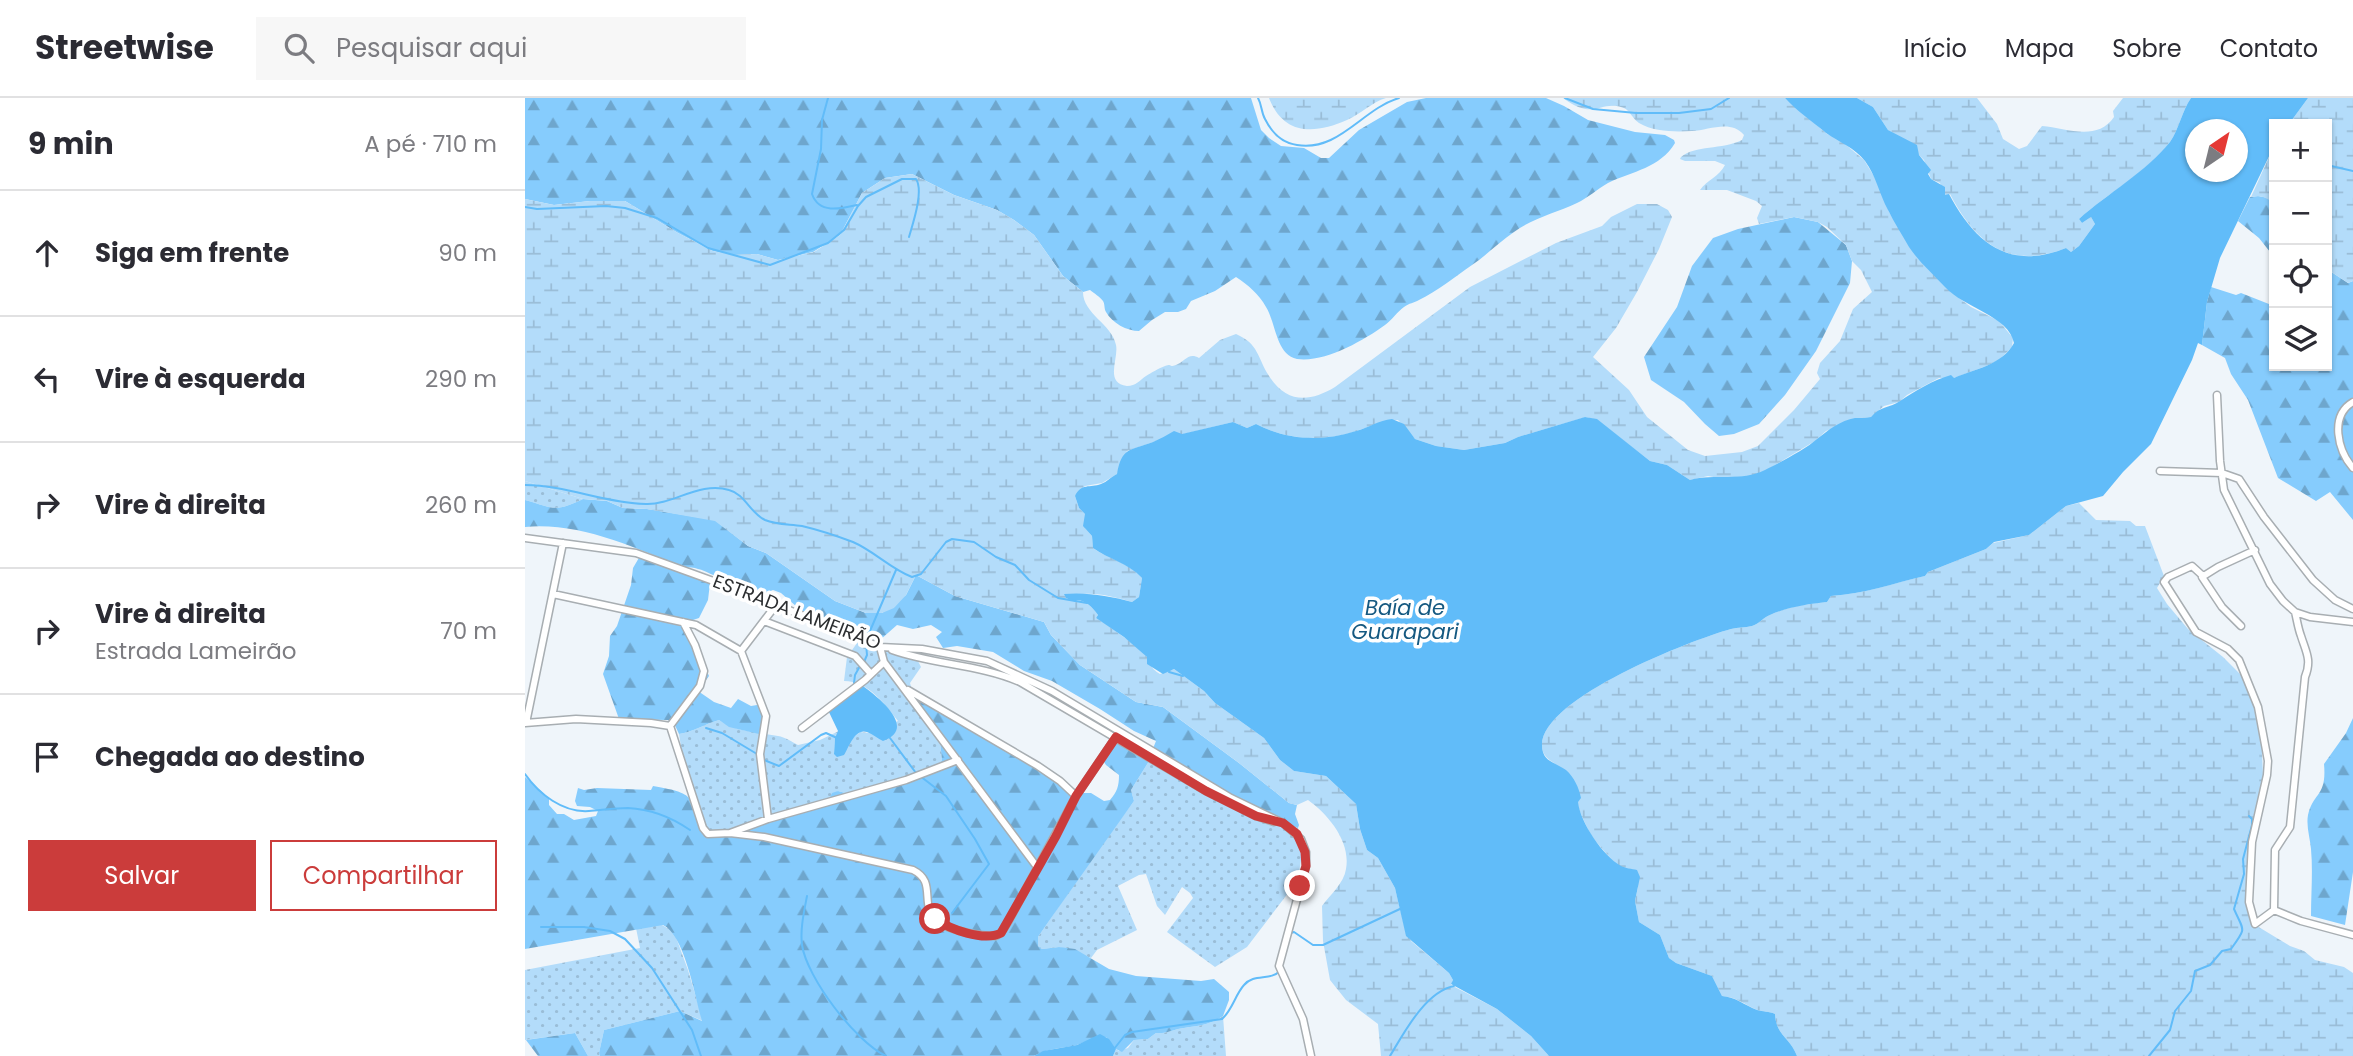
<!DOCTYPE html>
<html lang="pt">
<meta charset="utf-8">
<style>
body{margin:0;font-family:Poppins,sans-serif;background:#f7f7f7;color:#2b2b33}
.controls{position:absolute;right:21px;top:21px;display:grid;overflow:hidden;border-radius:0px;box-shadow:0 2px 5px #0004}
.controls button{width:63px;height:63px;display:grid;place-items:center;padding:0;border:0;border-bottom:2px solid #e1e1e2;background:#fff;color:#2b2b33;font:35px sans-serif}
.compass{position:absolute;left:1660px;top:21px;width:63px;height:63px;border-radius:50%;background:#fff;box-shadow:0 2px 5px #0004;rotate:35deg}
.stop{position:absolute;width:21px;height:21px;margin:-16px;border:5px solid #cb3c3b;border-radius:50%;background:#fff}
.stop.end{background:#cb3c3b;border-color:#fff;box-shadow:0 2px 7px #0008}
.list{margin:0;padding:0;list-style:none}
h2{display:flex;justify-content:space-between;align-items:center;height:91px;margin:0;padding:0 28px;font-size:30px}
h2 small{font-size:23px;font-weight:400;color:#7c7c81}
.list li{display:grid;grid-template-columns:46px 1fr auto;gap:21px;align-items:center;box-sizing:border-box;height:126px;padding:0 28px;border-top:2px solid #e1e1e2}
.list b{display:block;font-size:26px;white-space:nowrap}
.list p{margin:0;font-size:23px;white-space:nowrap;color:#7c7c81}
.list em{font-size:23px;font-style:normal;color:#7c7c81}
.actions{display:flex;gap:14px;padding:21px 28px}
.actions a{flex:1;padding:16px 0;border:2px solid #cb3c3b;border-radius:0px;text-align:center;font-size:24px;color:#cb3c3b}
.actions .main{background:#cb3c3b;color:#fff}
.icon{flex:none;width:38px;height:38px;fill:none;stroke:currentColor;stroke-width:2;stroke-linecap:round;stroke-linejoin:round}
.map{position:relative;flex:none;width:1828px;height:958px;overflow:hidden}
header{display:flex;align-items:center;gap:42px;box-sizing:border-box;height:98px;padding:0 35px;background:#fff;border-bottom:2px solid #e1e1e2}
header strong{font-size:33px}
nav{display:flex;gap:38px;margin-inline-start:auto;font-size:24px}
.search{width:490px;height:63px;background:#f7f7f7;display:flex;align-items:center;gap:18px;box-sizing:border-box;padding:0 24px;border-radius:0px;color:#7c7c81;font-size:26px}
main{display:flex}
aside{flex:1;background:#fff}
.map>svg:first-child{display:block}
</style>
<header>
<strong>Streetwise</strong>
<div class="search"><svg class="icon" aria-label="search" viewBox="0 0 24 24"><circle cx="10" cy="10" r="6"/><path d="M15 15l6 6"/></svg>Pesquisar aqui</div>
<nav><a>Início</a><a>Mapa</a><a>Sobre</a><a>Contato</a></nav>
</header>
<main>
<aside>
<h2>9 min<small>A pé · 710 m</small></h2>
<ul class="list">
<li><svg class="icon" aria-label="ahead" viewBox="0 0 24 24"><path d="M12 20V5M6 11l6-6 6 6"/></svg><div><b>Siga em frente</b></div><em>90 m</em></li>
<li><svg class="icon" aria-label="left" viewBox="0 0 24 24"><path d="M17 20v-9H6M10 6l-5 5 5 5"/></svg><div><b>Vire à esquerda</b></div><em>290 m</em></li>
<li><svg class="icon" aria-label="right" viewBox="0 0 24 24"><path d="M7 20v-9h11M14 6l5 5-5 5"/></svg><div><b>Vire à direita</b></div><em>260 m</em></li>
<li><svg class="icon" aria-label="right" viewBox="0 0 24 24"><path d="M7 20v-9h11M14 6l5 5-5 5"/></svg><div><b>Vire à direita</b><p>Estrada Lameirão</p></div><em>70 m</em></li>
<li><svg class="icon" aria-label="arrive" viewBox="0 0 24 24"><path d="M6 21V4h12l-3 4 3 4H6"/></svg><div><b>Chegada ao destino</b></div></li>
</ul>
<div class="actions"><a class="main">Salvar</a><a>Compartilhar</a></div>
</aside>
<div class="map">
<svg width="1828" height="958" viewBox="0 0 1828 958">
<defs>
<pattern id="grass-dots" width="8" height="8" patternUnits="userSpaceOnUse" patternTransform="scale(1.75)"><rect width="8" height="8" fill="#b3dcfa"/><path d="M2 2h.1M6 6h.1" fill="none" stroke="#9abdd7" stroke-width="1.8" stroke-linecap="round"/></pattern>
<pattern id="forest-firs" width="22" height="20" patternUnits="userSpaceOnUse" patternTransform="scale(1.75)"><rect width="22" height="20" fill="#86ccfd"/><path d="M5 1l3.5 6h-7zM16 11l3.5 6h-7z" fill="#6ea6cd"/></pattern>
<pattern id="wetland-marsh" width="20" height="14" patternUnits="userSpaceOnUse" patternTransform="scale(1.75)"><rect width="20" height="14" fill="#b3dcfa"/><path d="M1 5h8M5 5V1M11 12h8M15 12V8" fill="none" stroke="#9abdd7"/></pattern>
</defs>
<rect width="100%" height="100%" fill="#eff5fa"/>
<!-- grass -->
<path fill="url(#grass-dots)" d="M0,383L58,401C29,415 29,410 0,402Z
M340,534C348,540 361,548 370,550C384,554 390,555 396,569L385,585L393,613L415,643L417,662L414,667L324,696L313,693L306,699L304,705L223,729L217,738L178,739L170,707L164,700L154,636C168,634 180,626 194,622C211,634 233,634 253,638C260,639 267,644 273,647L295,642L314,633L310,640L309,656L335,634L344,635L373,623C360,606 343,583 319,583L322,559Z
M627,653L739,717L773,730L777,754L773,782L722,849L690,869L642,834L668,800L665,795L657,789L640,817L632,808L621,776L614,777L593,788L612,832L572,852L566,860L534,849L517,851L513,848V839L571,754L609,703L606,692L626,660Z
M126,827H137L149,834L163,872L178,923L155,913L79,932L74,955L75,958H63L50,935L0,942V872L115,850L111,830Z
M698,918L701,958H588L591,951L594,953L603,950L609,942L623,941L631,935C640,936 645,933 653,931C669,928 684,928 698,918Z"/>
<!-- forest -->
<path fill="url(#forest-firs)" d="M0,0H726L736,32L744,40L756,48L779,50L796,60H804L834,32L882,4L901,0H1021L1039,8L1063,22L1110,34L1140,37L1149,42L1150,45C1135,70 1108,73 1083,85C1072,91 1063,100 1052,105C1031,115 1008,120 989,134C974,144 962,157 947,167C930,179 912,193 894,202C889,205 884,205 879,209C872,214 867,222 860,227C838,243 799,265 772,261C751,257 751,225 741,209C734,196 723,187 711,179L690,193L666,203L661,211L653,214H640L627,222L614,233C602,233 587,225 581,214C579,211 580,206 578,203C575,199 569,195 565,192L558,194L538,178L509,137L489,122L472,112L429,97L387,76L360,80L337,95L315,137L288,154L253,162L232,156L209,157L188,153L153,135L100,103H65L29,107L0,101Z
M1733,98L1744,100L1749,106V159L1734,140L1713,123L1725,99Z
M1269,119L1293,124L1321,147L1327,163L1325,185L1291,253L1260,297L1234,326L1209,336L1194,338L1180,326L1159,304L1126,282L1119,259L1152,209L1167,168L1188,140L1213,131Z
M1802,171L1823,185L1828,183V422L1805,394L1791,403L1753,380L1723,302L1706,276L1700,260L1677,247L1682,204L1686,189L1711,197L1716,195L1749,208V268H1802Z
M58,401L82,403L98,410L122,411L190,422L223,448L241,455L310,503L341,515H357L381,497L391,477L430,498L519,524L526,537L555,567L611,604L638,609L714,665L764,705L772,707L770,716L774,727L773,730L739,717L627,653L631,643L609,633L575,611L527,583L499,573L468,554L432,548L418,550L411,539L417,534L406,527L388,531L372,527L355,542L340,534L336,540L298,520L280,516L256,495L248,492L238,496C229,493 219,491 210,488C191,480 178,468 157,469C108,449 55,424 0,429V402C29,410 29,415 58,401Z
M115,458L185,485L183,502L174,520L162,524L184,578L173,593L189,604L206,610L213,601L226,608L238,606L241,619L234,636L204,629L194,622C180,626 168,634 154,636L148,623L142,622L94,621L78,576L84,558L85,538L92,528L106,487L108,470Z
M391,603H398L521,670L548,690L557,695H566L579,703L585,702C592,694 594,688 594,677L581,667L577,661L587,646L593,642L626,660L606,692L609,703L524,823L513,839V848L517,851L534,849L550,851L584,871L611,878L676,883L689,881L704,894V902L698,918C684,928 669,928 653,931C645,933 640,936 631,935L623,941L609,942L597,954L591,951L581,939C566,939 561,945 548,948C535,950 521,951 509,958H75L74,955L79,932L155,913L177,923C170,900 160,837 138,827L0,851V679L24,700V707L32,716H39L49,722L71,718L73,713L65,709L52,708L50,703L53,690L59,692L72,690L126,692L128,688C175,696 165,700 179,739L216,738L217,733L223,729L303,705L307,695L313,693L324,696L414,667L417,662L415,643Z
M1828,620V774L1820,827L1786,818C1786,796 1788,773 1786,751C1785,740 1781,728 1783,717C1788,694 1802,699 1799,666L1821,635Z
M50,935L63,958H13L1,942Z"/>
<!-- wetland -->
<path fill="url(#wetland-marsh)" d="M744,0H861C847,4 836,16 822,22C790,36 759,38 744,0Z
M1038,0H1260L1302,36L1314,41L1339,62L1355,88L1364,114L1394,161L1426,194L1446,209L1474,223L1488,240L1487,249L1475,261L1464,267L1429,280H1414L1382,297L1374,304L1359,308L1346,319L1330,321L1301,333L1290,343L1240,373L1225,378L1194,380L1183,378L1165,382L1142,367L1125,363L1072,322L1061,319L993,339L980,345L939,352L911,348L890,341L873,322C858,322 846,328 832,333C798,344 762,342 731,326L722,330L708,324L634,342L602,353L592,376L577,385L560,388L550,398L554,410L560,416V430L567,438L568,450C583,461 603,464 617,480L614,499L607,504C587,498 561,491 541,500L550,504L552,502C562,503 567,509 573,517L571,520C581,526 616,550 622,559C628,568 624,569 635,576L649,571L679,593L690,605L739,640L755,662L769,673L801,678L831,706L835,731L842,752L853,760L870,790L881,835L886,843L924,875L928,882L926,887L972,911L1006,938L1024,958H856L853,926L821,902L805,882L798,843L797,808C805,797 819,785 821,771C826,744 804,717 783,702L772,707L764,705L714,665L638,609L611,604L555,567L526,537L519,524L430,498L391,477L381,497L369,510L357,515H341L310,503L241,455L223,448L190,423L122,411L98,410L82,403L58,401L0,383V101L29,107L65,103H100L153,135L188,153L209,157L232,156L253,162L289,154L315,137L337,95L360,80L387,76L429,97L472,112L489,122L509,137L538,178L558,194C558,216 587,226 591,247C594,260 579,285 602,288C611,288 615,282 621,278C626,275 634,270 640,268C649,265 642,270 651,267C660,264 663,254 674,260L695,242L711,236C734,246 732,259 744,278C762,306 785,304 810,289L945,189L1031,145L1077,128L1086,119L1112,106H1132L1143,112L1147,119L1134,151L1112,194L1091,230L1068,259L1104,292L1122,319L1163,352L1180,358L1217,354L1233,348L1269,312L1295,281L1292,275L1295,265L1315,243L1328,211L1347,194L1336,172L1327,163L1321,147L1302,129L1293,124L1269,119L1234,126L1232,120L1237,108L1231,103L1202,92H1175C1182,82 1194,79 1200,67L1190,63H1160L1155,61L1156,59C1170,47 1197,52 1217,42L1219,37C1206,21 1184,32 1167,33C1151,34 1129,34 1114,25C1108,21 1105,13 1099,10C1075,1 1070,24 1038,0Z
M1332,0H1452L1472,26L1478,41L1494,51L1502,48L1517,28C1541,30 1572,44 1589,19L1588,13L1598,0H1666C1657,13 1654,31 1645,44C1621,75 1583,95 1554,121L1557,125L1566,119L1570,126L1554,148L1546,154L1541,150C1484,172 1451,146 1425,96L1420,98L1415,85L1406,81L1399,62L1380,43L1363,32L1348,9Z
M1783,0H1828V183L1823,185L1802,171V26H1764Z
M1749,48V106C1742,99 1735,97 1726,99Z
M1554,405L1571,422L1605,423L1611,428H1620L1639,478L1632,490L1642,506L1663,531L1698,559L1717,578L1726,594L1736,630L1738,678L1730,715L1724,813L1727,825L1765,848L1779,853L1790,862L1819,869L1828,875V958H1272C1265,939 1251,938 1250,916C1244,913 1238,914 1232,912C1219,906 1211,899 1197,898L1187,878L1151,865L1144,860L1135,837L1114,824L1110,803L1113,789C1099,772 1074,751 1064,733C1053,713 1048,690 1035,671C1029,662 1017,662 1017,647C1017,600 1166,542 1206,531C1213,529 1220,530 1227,528C1234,526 1239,519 1245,517C1263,508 1283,506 1302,504L1306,498C1339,496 1368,485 1400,478L1403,474L1461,451L1468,445L1504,437L1541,408Z"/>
<!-- water -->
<path fill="#61bcf9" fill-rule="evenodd" d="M1260,0H1332L1348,9L1363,32L1392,47L1394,57L1406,72L1403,76L1406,81L1420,89V97L1424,96C1450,145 1484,173 1541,150L1546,154L1554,148L1570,126L1566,119L1557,125L1554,121C1582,96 1622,73 1645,44C1654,31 1657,13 1666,0H1783L1764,26H1749V48L1695,160L1682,204L1677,247L1673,245L1667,262L1626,346L1598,374L1578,398L1541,408L1504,437L1469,444L1461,451L1403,474L1400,478C1369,485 1339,496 1306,498L1302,504C1283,506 1263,509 1245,517C1239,519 1234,526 1227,528C1220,530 1213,529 1206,531C1166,542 1017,600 1017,647C1017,664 1030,664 1041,672C1049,679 1054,690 1056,700L1053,704C1055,724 1078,758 1096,768C1100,770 1107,771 1112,772L1115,779L1110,803L1114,824L1135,837L1144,860L1151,865L1187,878L1197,898C1211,899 1219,907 1232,912C1238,914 1244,913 1250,916C1251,938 1265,939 1272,958H1024L1006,938L972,911L926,886L928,882L924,875L881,838L870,790L853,760L842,752L835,731L831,706L801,678L769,673L755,662L739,640L690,605L679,593L649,571L638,576L622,566V559L599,539L571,520L573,517C567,509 562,503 552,502L550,504L541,500L539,496C562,494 585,498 607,504L614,499L617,480C603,465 583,461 568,450L567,438L558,428L560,416L554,410L550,398C556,385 565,390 576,386C582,384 587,378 592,376C597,349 604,353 628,344C635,341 642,337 649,333L657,336L708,324L722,330L731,326C762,342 797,344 831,333C843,330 854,322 867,321L879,326L890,341L911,348L939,352L980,345L993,339L1060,319L1072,321L1125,363L1142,367L1165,382C1190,375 1216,384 1240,372C1254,365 1281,351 1292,341C1302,333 1316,322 1330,320C1335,320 1341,320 1346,319C1355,308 1365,310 1375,303C1390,293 1408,282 1426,277L1429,280C1450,271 1477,267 1489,245C1484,218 1439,210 1420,189C1408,176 1394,164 1384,149C1377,137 1369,124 1363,112C1354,95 1351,78 1340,63C1330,50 1314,44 1301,35C1288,24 1272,13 1260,0ZM1671,32H1713V74H1671Z
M335,586C351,597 394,630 358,643C353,641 348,636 342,634C330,630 324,649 319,657L312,659L309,656L310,640L313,633L303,612Z
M575,936L584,941L591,951L588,958H509L518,953L552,947Z"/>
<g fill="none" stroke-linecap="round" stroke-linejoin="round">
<!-- stream -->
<path stroke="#61bcf9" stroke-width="2" d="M303,0L297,22L296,51L287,96C294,116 315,111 332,107
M733,0C737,7 736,14 740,21C747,35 757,45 772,47C814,54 837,11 874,0
M1040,0L1068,11L1111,15H1154L1186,11L1204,0
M1802,67L1828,73
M0,109L12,111L81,108L100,110L132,120L183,150L245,167L303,145L319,132L333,108L341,99L377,81H391C399,93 388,125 384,139
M0,387C41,387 79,405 121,406C148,407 175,383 204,392C220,396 225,415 240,422C252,427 265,426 277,428C294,432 312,438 328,444C349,453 366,471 387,479L396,476L421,444L427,441L449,444L471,459L490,467L504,482L533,500L562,505
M342,540L371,472
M339,564L342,557L341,546
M644,574L658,578
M329,585L330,577L335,568
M181,630L197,635L232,656
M365,640L391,675
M239,662L254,668L296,637L301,635L312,640
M0,676C14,696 38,715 64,713C77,712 90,710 103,710C126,711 146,719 165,732
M395,678L421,698L450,741L464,766L427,815
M282,798C279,814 275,831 277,847C282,880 330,943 361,958
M16,829H59L85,833L100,841L127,870L167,932L176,958
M766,835L769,834L788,847H798L877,810
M589,951L600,937L607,934L697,921C708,911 710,897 719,887C729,875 745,883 755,873
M865,958C879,935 900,894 929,888
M1624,958L1645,932L1650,913L1666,893L1670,873L1685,867L1697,853L1706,851C1722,829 1719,834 1709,811L1719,776L1718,761L1727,727V721L1724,718"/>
<defs>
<path id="minor" d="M1692,297L1695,363L1699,392L1745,486L1758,503L1770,514L1785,519L1828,524
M1828,304C1804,318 1813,353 1828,370
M1635,373L1697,375L1714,381L1739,419L1788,482L1810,502L1828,511
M0,440L111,455L227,497L355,549L397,551L462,563L527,593L706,700L758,725L776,741L781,754V768L754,868L778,921L786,958
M1678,478L1667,468L1643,479L1639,484L1671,534L1703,551L1714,562L1733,609L1743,663L1742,677L1727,744L1724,804L1730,826L1749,812
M28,496L171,527L216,553L251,507
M239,523L330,558L346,576
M1716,528L1697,509L1677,479L1693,469L1730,452
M355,549L359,564L512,769
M367,552C409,567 453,566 495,584L681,693L731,718L749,724
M216,553L241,618L235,656L243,721
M383,592L513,668L535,683L551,698
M0,625L51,621L126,625L145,628L178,730L183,736L205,735L243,721L381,682L433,662
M1,625L38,445
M145,628L175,588L179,573L170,547L158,524
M277,630L340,582L359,564
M205,735L239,739L388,772C408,782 399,797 405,815C412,832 455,838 471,838L476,835L483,824L551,698L591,639
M1749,812L1750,752L1765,729L1780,579C1787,562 1781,554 1776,538C1773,530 1772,522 1770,514
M1749,812L1776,823L1828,837"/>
</defs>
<!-- minor casing -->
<use href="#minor" stroke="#a8aeb2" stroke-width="9"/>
<!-- minor -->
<use href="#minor" stroke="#fff" stroke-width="6"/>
</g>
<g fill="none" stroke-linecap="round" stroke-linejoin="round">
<!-- route -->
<path stroke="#cb3c3b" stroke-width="9" d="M410,821C425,831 458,844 476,835L531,738L551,698L591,639L681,693L731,718L758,725L772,736L780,754L781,768L775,788"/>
</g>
<g text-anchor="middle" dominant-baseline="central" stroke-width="7" stroke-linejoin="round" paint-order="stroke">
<!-- street labels -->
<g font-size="19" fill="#2c2e30" stroke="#fff">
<text transform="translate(272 514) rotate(21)">ESTRADA LAMEIRÃO</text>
</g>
<!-- water labels -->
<g font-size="21" font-style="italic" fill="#155981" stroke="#fff">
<text x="880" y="509">Baía de<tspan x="880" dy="24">Guarapari</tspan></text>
</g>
</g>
</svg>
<div class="controls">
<button>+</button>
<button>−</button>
<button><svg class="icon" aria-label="locate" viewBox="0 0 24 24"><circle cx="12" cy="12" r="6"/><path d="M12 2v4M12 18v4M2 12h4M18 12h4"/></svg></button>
<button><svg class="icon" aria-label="layers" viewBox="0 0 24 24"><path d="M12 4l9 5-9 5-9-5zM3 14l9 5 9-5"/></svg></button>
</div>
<svg class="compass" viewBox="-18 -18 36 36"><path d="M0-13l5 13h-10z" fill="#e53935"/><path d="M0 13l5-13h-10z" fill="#7c7c81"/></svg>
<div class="stop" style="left:410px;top:821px"></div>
<div class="stop end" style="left:775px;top:788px"></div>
</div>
</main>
